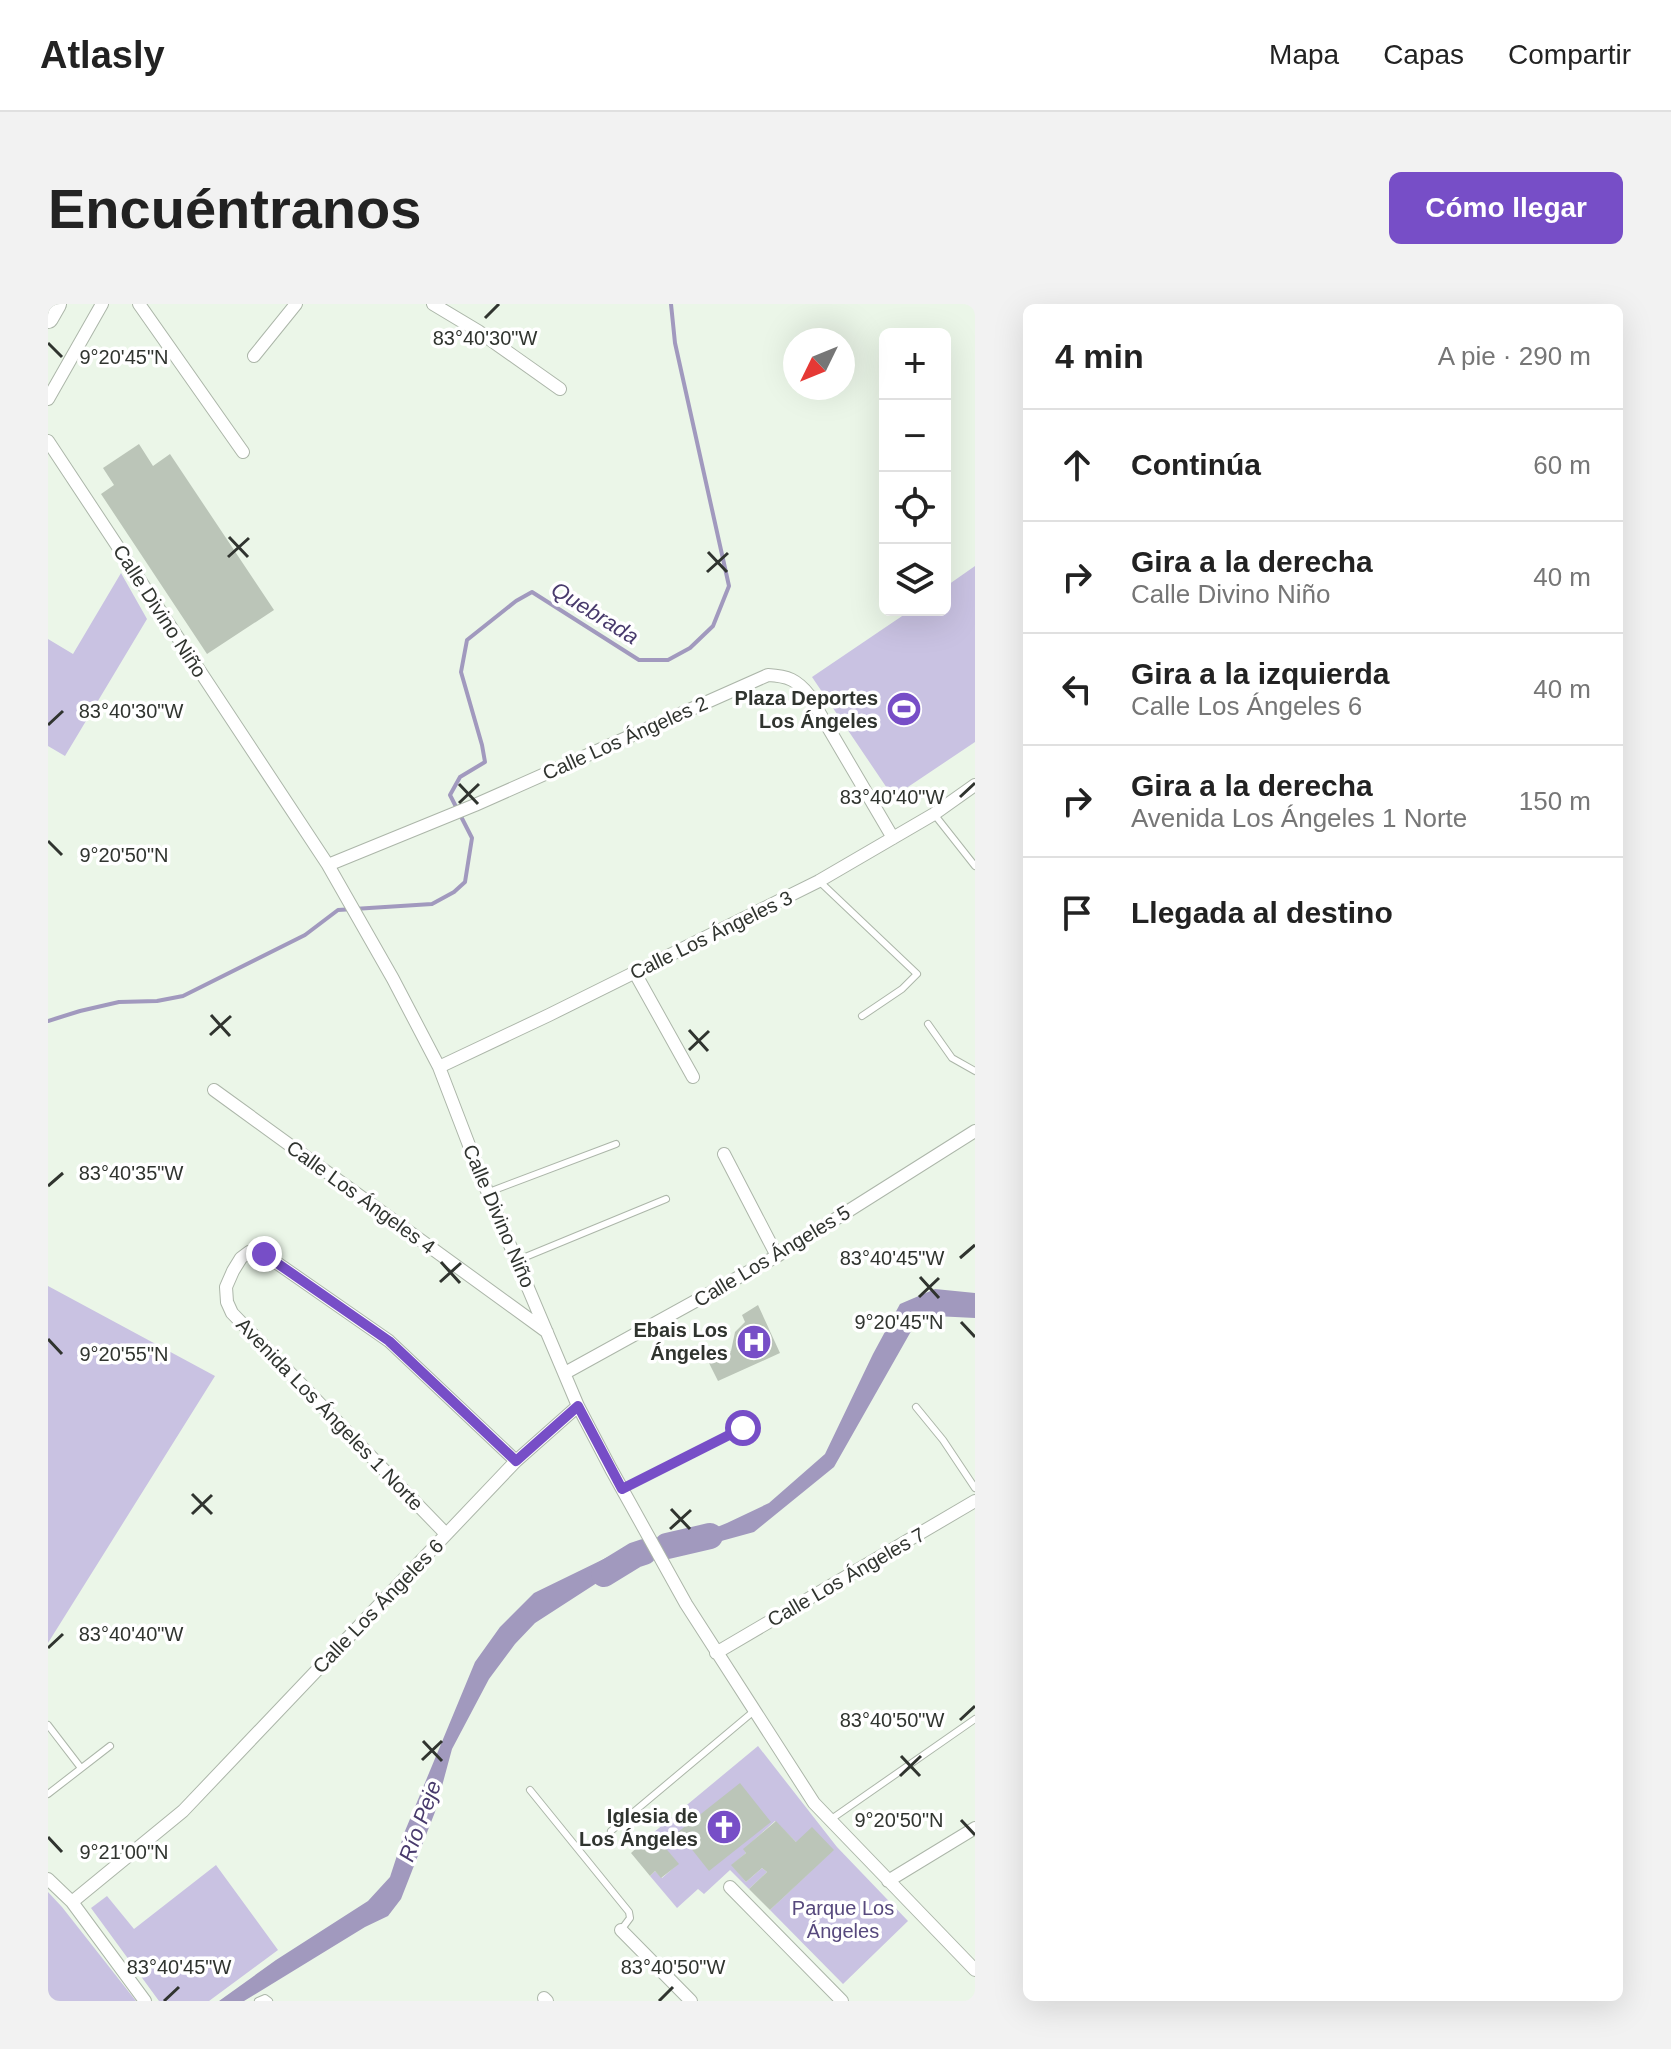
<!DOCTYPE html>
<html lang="es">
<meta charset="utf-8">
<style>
body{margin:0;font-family:Arial,sans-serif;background:#f2f2f2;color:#222}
.controls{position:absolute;right:24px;top:24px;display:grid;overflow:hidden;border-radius:12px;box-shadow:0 8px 32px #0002}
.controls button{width:72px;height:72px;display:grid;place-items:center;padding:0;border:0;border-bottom:2px solid #e0e0e0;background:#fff;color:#222;font:40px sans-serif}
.compass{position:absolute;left:735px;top:24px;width:72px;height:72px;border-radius:50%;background:#fff;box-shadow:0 8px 32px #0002;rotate:227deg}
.stop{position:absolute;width:24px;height:24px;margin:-18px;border:6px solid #774ec7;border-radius:50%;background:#fff}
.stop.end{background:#774ec7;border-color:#fff;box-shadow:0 2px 8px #0008}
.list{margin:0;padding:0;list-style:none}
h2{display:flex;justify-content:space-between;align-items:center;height:104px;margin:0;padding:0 32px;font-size:34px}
h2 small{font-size:26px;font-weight:400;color:#767676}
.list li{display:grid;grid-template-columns:52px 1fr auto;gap:24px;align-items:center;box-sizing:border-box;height:112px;padding:0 32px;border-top:2px solid #e0e0e0}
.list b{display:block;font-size:30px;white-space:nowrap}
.list p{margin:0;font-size:26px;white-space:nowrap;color:#767676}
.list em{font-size:26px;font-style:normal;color:#767676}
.icon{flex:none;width:44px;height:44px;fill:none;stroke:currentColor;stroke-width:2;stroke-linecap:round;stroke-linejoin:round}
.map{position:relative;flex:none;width:927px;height:1697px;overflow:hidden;border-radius:12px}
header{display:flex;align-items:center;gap:48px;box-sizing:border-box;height:112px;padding:0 40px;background:#fff;border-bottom:2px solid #e0e0e0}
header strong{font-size:38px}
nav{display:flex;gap:44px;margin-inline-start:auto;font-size:28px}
.intro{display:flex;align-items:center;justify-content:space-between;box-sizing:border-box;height:192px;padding:0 48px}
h1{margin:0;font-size:56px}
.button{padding:20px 36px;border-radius:12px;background:#774ec7;color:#fff;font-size:28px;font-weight:700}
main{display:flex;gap:48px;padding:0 48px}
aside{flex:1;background:#fff;border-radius:12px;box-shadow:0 8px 32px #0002}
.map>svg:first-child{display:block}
</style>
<header>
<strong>Atlasly</strong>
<nav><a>Mapa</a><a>Capas</a><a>Compartir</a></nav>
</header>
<div class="intro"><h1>Encuéntranos</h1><a class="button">Cómo llegar</a></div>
<main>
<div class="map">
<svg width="927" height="1697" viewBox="0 0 927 1697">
<rect width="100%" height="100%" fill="#ebf6e8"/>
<!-- green -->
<path fill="#c9c2e2" d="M927,262V438L845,493L764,373L863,306H897V283Z
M73,269L99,315L17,452L0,442V335L25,350Z
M0,982L167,1072L0,1339Z
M710,1442L789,1543L860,1617L795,1680L722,1606L785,1546L748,1538L727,1517L696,1545L698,1549L684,1561L698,1578L714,1564L719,1568L701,1585L682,1566L656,1590L650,1585L629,1604L602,1572L607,1567L614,1574L630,1560L605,1529Z
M168,1561L230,1646L161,1697H111L43,1604L59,1592L86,1625Z
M0,1588L14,1603L88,1697H0Z"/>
<!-- water -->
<path fill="#a199be" d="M887,985L927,989V1014L887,1012L870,1015L786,1163L706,1228L666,1239L628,1240L679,1219L721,1199L777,1150L825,1050L852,1000Z
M587,1251L572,1264L487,1319L467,1340L441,1375L404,1445L387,1508L353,1595L340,1612L317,1623L196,1697H171L228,1656L320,1597L342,1573L357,1527L427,1358L452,1323L486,1289L562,1252Z"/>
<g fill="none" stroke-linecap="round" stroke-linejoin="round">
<!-- stream -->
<path stroke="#a199be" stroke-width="4" d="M0,717L32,707L71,698L109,697L135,692L257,631L290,606L384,600L406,588L417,578L424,534L402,491L412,473L437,458L434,441L413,368L419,336L468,297L484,288L591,356H620L642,344L665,322L681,282L627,39L623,0"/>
<!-- river -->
<path stroke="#a199be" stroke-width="26" d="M619,1242L662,1232
M556,1270L587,1251L596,1248"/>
</g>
<!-- building -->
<path fill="#bbc5b8" d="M91,140L105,162L122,150L226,306L159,350L53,190L66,181L55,164Z
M710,1001L732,1049L670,1077L660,1057L683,1047L687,1028L697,1018L694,1011Z
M692,1479L723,1518L661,1567L630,1528Z
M728,1517L748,1538L764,1523L786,1546L722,1606L701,1585L719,1568L714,1564L698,1578L683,1561L698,1549L695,1545Z
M605,1529L631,1560L613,1574L607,1567L602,1572L583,1549Z"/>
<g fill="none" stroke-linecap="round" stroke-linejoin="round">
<defs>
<path id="service" d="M886,510L927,562
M771,577L869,670L854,685L814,712
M880,720L904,754L927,767
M441,888L568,840
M470,956L618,895
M868,1103L895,1136L927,1184
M574,1185L695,1124
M0,1421L33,1464
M482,1486L581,1608L582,1614L573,1626
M0,1490L62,1442
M782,1516L927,1415
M563,1527L706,1407
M210,1697L217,1694L221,1697"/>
<path id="minor" d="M91,0L195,148
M385,0L430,27L512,85
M206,52L248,0
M0,95L54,0
M0,137L280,561L345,675L391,763L434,875L530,1102L563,1165L638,1300L766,1499L927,1666
M280,561L427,501L720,371C740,372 749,376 761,391L845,534
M587,669L645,773
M391,763L501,711L771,577L886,510L927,481
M166,786L499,1028
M676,850L729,952
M517,1069L729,952L927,827
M398,1230L184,1009L179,998L178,983L185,967L193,954L201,948L216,950L341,1037L468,1157
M668,1349L927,1197
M0,1575L24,1598L97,1697
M840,1577L927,1524
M682,1583L794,1697
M24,1598L135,1507L468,1157L530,1102
M573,1626L643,1697
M496,1694L499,1697"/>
<path id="trunk" d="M0,14L8,0"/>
</defs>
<!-- service casing -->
<use href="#service" stroke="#acb6a9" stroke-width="8"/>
<!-- minor casing -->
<use href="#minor" stroke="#acb6a9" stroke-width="14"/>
<!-- trunk casing -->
<use href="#trunk" stroke="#acb6a9" stroke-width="22"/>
<!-- service -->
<use href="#service" stroke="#fff" stroke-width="6"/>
<!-- minor -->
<use href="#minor" stroke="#fff" stroke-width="12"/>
<!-- trunk -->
<use href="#trunk" stroke="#fff" stroke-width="20"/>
</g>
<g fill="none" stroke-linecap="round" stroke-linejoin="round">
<!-- route -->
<path stroke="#774ec7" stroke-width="10" d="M216,950L341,1037L468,1157L530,1102L574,1185L695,1124"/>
</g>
<!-- ticks -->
<path fill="none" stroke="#30342f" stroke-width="3" d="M437,14L451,0M0,39L14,53M181,233L200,253M660,248L679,268M180,253L201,234M659,268L680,249M0,421L15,407M411,480L430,500M912,493L927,479M411,499L431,480M0,537L14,551M163,711L182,732M641,726L660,747M162,731L183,712M641,746L661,727M0,882L15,869M912,954L927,941M393,958L412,979M872,973L891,994M392,978L413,959M871,993L891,974M913,1018L927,1033M0,1035L14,1050M144,1190L164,1210M623,1205L642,1225M144,1210L164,1191M622,1225L643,1206M0,1344L15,1330M912,1416L927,1402M375,1437L394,1457M853,1452L872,1472M374,1456L394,1437M852,1472L873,1452M913,1516L927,1531M0,1533L14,1548M116,1697L131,1683M611,1697L625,1683"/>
<!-- icons -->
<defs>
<symbol id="stadium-disc" viewBox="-11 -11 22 22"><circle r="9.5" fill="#774ec7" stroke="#fff"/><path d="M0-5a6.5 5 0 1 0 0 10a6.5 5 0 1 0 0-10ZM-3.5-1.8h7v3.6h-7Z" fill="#fff"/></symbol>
<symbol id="hospital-disc" viewBox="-11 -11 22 22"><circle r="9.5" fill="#774ec7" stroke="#fff"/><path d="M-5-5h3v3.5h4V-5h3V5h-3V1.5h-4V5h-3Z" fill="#fff"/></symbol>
<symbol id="church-disc" viewBox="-11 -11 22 22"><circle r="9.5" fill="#774ec7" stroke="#fff"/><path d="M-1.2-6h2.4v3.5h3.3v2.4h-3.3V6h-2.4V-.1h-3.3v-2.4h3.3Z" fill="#fff"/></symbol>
</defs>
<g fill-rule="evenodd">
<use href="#stadium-disc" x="836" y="385" width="40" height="40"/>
<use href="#hospital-disc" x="686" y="1018" width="40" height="40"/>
<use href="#church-disc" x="656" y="1503" width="40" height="40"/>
</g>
<g text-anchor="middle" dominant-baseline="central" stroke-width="7" stroke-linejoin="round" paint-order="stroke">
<!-- street labels -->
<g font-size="20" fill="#30342f" stroke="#fff">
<text transform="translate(112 307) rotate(57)">Calle Divino Niño</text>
<text transform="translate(577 434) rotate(-24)">Calle Los Ángeles 2</text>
<text transform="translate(663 631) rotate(-26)">Calle Los Ángeles 3</text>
<text transform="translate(313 893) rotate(36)">Calle Los Ángeles 4</text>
<text transform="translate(451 912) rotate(67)">Calle Divino Niño</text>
<text transform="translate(724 952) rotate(-31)">Calle Los Ángeles 5</text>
<text transform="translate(282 1110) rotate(46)">Avenida Los Ángeles 1 Norte</text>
<text transform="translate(798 1273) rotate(-30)">Calle Los Ángeles 7</text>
<text transform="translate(330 1302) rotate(-46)">Calle Los Ángeles 6</text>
</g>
<!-- poi labels -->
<g font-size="20" font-weight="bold" fill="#30342f" stroke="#fff" text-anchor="end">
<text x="830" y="394">Plaza Deportes<tspan x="830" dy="23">Los Ángeles</tspan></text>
<text x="680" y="1026">Ebais Los<tspan x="680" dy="23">Ángeles</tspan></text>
<text x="650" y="1512">Iglesia de<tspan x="650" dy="23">Los Ángeles</tspan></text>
</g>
<!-- park labels -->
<g font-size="20" fill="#57497d" stroke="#fff">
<text x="795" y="1604">Parque Los<tspan x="795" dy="23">Ángeles</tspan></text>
</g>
<!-- water labels -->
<g font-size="22" font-style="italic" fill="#483a6c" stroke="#fff">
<text transform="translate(547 309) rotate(32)">Quebrada</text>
<text transform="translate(372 1517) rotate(-70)">Río Peje</text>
</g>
</g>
<g font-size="20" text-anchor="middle" fill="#30342f" stroke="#fff" stroke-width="7" stroke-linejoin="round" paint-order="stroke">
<text x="437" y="41">83°40'30"W</text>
<text x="76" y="60">9°20'45"N</text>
<text x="83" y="414">83°40'30"W</text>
<text x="844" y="500">83°40'40"W</text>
<text x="76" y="558">9°20'50"N</text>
<text x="83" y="876">83°40'35"W</text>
<text x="844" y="961">83°40'45"W</text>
<text x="851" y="1025">9°20'45"N</text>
<text x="76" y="1057">9°20'55"N</text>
<text x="83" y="1337">83°40'40"W</text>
<text x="844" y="1423">83°40'50"W</text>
<text x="851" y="1523">9°20'50"N</text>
<text x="76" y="1555">9°21'00"N</text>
<text x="131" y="1670">83°40'45"W</text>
<text x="625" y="1670">83°40'50"W</text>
</g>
</svg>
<div class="controls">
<button>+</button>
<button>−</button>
<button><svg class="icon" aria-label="locate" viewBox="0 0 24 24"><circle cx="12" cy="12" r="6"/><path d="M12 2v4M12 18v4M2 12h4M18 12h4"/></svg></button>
<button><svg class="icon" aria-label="layers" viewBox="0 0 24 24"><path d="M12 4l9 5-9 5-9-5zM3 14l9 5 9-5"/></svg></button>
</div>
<svg class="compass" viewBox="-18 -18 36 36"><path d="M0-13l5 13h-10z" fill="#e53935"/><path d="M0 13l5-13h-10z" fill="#767676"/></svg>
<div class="stop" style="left:695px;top:1124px"></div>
<div class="stop end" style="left:216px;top:950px"></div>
</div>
<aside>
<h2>4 min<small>A pie · 290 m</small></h2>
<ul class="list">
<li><svg class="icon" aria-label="ahead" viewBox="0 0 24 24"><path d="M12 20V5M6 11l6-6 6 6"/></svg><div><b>Continúa</b></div><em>60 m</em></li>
<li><svg class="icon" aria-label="right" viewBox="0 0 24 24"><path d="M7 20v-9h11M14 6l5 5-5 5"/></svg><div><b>Gira a la derecha</b><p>Calle Divino Niño</p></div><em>40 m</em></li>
<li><svg class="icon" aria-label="left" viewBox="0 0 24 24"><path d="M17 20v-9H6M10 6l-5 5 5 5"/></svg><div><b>Gira a la izquierda</b><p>Calle Los Ángeles 6</p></div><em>40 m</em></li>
<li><svg class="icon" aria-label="right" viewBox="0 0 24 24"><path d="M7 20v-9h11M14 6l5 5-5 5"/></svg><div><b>Gira a la derecha</b><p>Avenida Los Ángeles 1 Norte</p></div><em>150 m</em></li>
<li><svg class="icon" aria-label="arrive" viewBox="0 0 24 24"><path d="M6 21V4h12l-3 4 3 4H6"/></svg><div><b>Llegada al destino</b></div></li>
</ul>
</aside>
</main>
